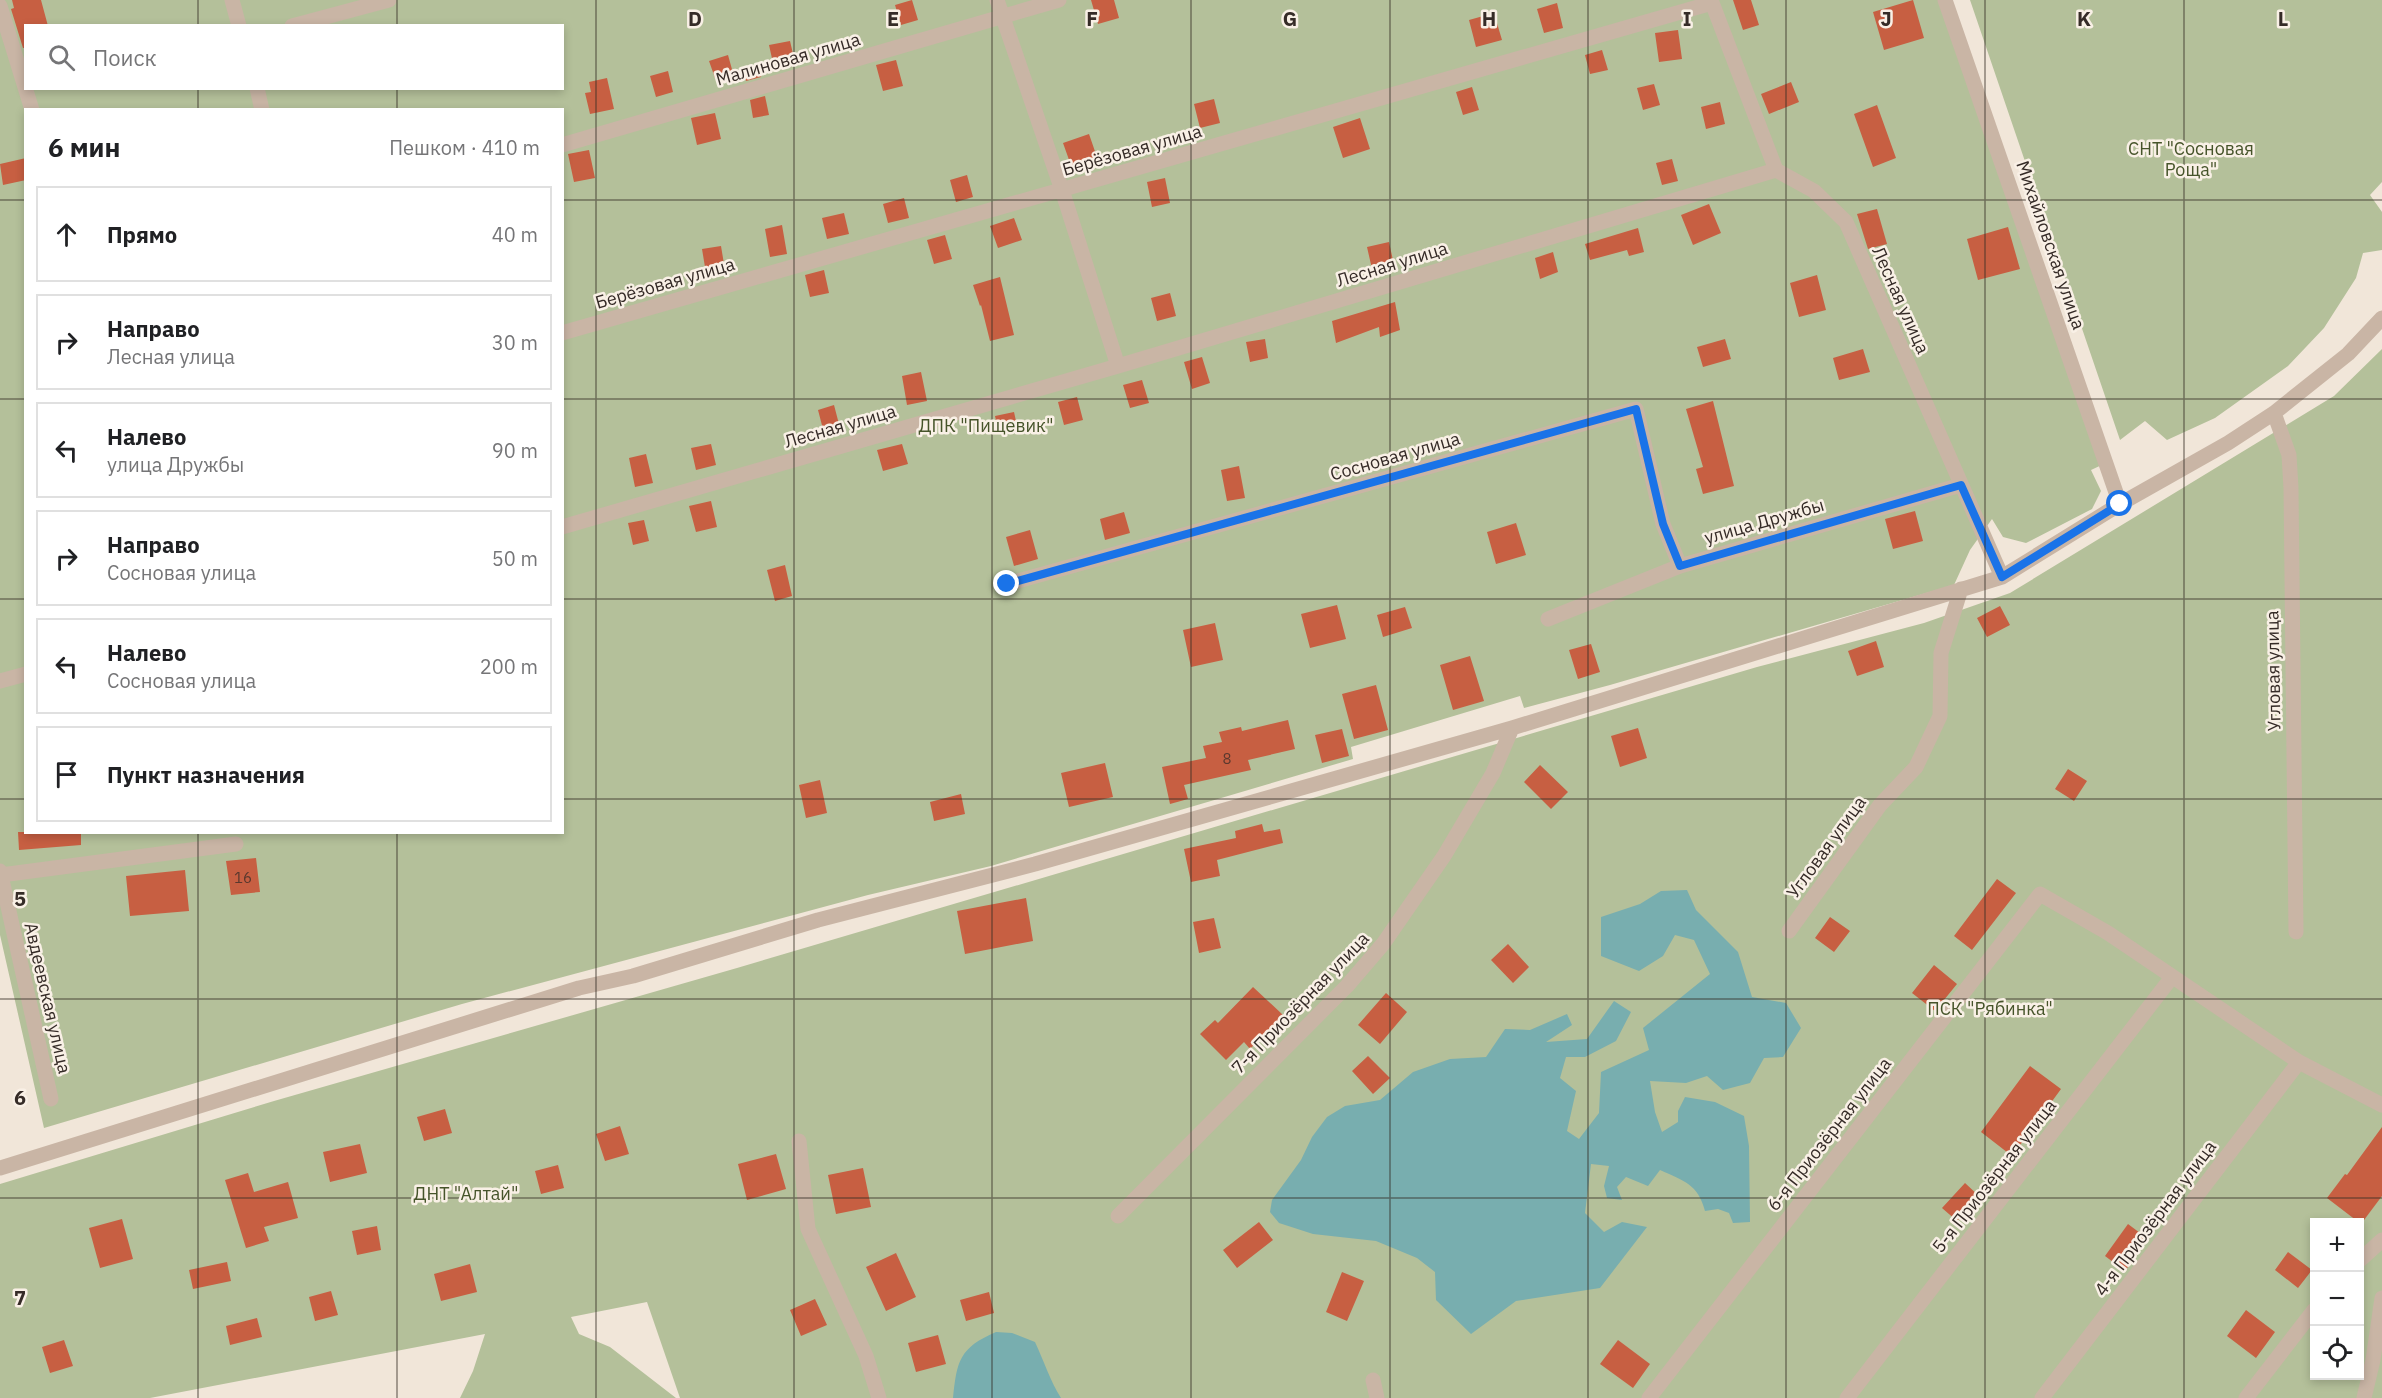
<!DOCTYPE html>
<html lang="ru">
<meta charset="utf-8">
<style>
body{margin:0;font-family:"IBM Plex Sans",sans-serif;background:#f2f2f2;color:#202124}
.controls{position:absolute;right:18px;bottom:18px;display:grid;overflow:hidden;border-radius:0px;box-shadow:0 3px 9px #0003}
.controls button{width:54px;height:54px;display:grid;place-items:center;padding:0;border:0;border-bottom:2px solid #e0e0e0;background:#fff;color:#202124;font:30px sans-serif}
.stop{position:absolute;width:18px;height:18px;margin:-14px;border:4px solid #1a73e8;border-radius:50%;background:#fff}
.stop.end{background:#1a73e8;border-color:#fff;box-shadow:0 2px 6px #0008}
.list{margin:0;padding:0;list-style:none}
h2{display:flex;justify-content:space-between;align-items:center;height:78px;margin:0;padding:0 24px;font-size:26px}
h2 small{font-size:20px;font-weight:400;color:#757577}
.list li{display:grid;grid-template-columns:39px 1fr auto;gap:18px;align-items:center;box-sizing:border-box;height:96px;margin:0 12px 12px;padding:0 12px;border:2px solid #e0e0e0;border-radius:0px}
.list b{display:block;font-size:22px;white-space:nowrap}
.list p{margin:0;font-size:20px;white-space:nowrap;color:#757577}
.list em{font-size:20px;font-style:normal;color:#757577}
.icon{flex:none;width:33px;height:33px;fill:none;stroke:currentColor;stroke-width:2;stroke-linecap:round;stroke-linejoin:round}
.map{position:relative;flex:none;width:2382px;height:1398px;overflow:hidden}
.search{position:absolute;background:#fff;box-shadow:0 3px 9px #0003;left:24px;top:24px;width:540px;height:66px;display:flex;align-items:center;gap:15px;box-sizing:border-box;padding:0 21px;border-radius:0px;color:#757577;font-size:22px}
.panel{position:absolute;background:#fff;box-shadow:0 3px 9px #0003;left:24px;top:108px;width:540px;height:726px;border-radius:0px}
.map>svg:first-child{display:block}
</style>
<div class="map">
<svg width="2382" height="1398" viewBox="0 0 2382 1398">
<rect width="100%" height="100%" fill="#f1e6d9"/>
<!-- green -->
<path fill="#b4c09a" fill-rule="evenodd" d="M0,0H1945L2106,463L2091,470L2101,491L2092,509L2026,543L2003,537L1992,519L1970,550L1954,585L1610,685L1524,708L1520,696L1351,747L1353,759L991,866L868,895L462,1004L44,1128L0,935ZM26,26H562V88H26ZM26,110H562V832H26Z
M1970,0H2382V182L2370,195L2382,212V250L2363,253L2356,278L2324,328L2288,366L2215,418L2167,440L2145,421L2120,440Z
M2382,349V1398H680L647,1302L571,1317L579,1334L610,1347L676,1398H460L473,1371L485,1334L150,1398H0V1184L274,1101L737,968L1757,667L1924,623L2010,593L2334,396ZM2314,1222H2360V1376H2314Z"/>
<!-- water -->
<path fill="#78aeaf" d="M1687,890L1696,910L1738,952L1752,997L1786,1003L1801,1028L1783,1057L1764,1058L1750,1083L1723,1090L1707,1076L1686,1083L1650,1081L1655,1112L1662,1132L1678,1122V1111L1685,1097L1715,1102L1744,1116L1749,1146L1750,1222L1733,1223L1729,1213L1718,1209L1705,1211C1698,1184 1684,1181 1660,1170L1648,1186L1626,1177L1617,1187L1622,1200L1607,1198L1604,1186L1609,1166L1591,1164L1585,1213L1604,1232L1622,1222L1647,1227L1600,1288L1516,1301L1471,1334L1436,1300L1435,1272L1417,1258L1376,1241L1313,1234L1279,1223L1270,1212L1272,1200L1301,1160L1312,1137L1327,1117L1345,1106L1380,1100L1413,1072L1450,1059L1486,1057L1505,1029L1530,1030L1567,1014L1572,1025L1546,1042L1587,1039L1614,1001L1631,1012L1616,1041L1585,1057H1566L1560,1078L1576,1091L1567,1131L1579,1139L1599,1113L1601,1072L1649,1050L1643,1028L1710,974L1694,940L1675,935L1663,956L1639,971L1601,956V917L1640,904L1661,891Z
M996,1332L1012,1333L1035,1342C1044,1361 1050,1381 1061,1398H953C957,1361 959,1348 996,1332Z"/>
<!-- building -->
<path fill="#c75f42" d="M12,0H41L48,26H26V48H23L11,9L14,8Z
M912,0L918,20L901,25L895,5Z
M1091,0H1114L1119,18L1098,24Z
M1733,0H1751L1759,25L1743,30Z
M1913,0L1924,38L1884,50L1873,12Z
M1557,3L1563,28L1544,33L1537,9Z
M1494,13L1502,40L1476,47L1469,20Z
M1678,30L1682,59L1659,62L1655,33Z
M790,41L794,58L773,63L769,45Z
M1602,50L1608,70L1590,74L1585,55Z
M728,55L733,73L715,78L709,61Z
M896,60L903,86L883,91L876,65Z
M759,66L761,77L746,81L744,69Z
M668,71L673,92L656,97L650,76Z
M607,78L614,109L590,114L585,93L591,92L589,82Z
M1791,82L1799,102L1769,114L1761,94Z
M1654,84L1660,105L1643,110L1637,88Z
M1472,87L1479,110L1463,115L1456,92Z
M765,96L769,115L753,118L750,100Z
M1214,99L1220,123L1200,128L1194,104Z
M1720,102L1725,124L1706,129L1701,107Z
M1877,105L1896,158L1873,167L1854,114Z
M715,113L721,139L697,145L691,118Z
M1360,118L1370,149L1343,158L1333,127Z
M1089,134L1099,163L1073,171L1063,143Z
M589,150L595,178L574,182L568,154Z
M26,158V180L3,185L0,164Z
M1672,159L1678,181L1662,185L1656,163Z
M967,175L973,197L956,202L950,180Z
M1165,178L1170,203L1152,207L1147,182Z
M904,198L909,218L888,223L883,204Z
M1709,204L1721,233L1693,245L1681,215Z
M1877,209L1887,244L1868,249L1857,214Z
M844,213L849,234L827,239L822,218Z
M1014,218L1022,240L998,248L990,226Z
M782,225L787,254L770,257L765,229Z
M2008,227L2020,269L1978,280L1967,239Z
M1638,228L1644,252L1629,256L1627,250L1590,260L1585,244Z
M945,235L952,259L934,264L927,240Z
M1389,242L1394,265L1372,269L1367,247Z
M721,246L725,270L706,273L702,249Z
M1553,252L1558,272L1540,279L1535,258Z
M824,270L829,293L810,297L805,275Z
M1817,275L1826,310L1799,317L1790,283Z
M1000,277L1014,335L990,341L981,305L980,306L973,285Z
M1170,293L1176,316L1157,321L1151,298Z
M1395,302L1400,330L1380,337L1379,327L1336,343L1332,321Z
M1265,339L1268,358L1250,362L1246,342Z
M1725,339L1731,359L1703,367L1697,347Z
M1863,349L1870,372L1839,380L1833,358Z
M1202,357L1210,383L1192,389L1184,362Z
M921,372L927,401L907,405L902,376Z
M1142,380L1149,403L1130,408L1123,385Z
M1077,397L1083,420L1064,425L1058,402Z
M1713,401L1734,486L1703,494L1696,469L1703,467L1686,409Z
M834,405L840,428L824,433L818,410Z
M1014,412L1018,430L999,434L995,416Z
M711,444L716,465L696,470L691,448Z
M902,444L908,464L883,471L877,450Z
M646,454L653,483L635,487L629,458Z
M1239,466L1245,498L1227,501L1221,470Z
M711,501L717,527L696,532L689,506Z
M1915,511L1923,541L1893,549L1885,519Z
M1124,512L1130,533L1105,540L1100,519Z
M644,520L649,541L633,545L628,523Z
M1516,523L1526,555L1496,564L1487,532Z
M1030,530L1038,559L1014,566L1006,537Z
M785,565L792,596L775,601L767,570Z
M1337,605L1346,639L1310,648L1301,614Z
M2000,606L2010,625L1987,637L1977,618Z
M1405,607L1412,628L1383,637L1377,615Z
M1215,623L1223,660L1191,667L1183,630Z
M1876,641L1884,667L1857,676L1848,651Z
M1591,644L1600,672L1578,679L1569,650Z
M1470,656L1484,701L1453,710L1440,665Z
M1376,685L1388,730L1354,739L1342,694Z
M1288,720L1295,749L1248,760L1251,770L1184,785L1188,799L1170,804L1162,767L1206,758L1203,746L1222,742L1219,732L1241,727L1242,731Z
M1638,728L1647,758L1620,767L1611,736Z
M1342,729L1349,756L1322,763L1315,735Z
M1105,763L1113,797L1069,807L1061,773Z
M1540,765L1568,792L1551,809L1524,782Z
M2068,769L2087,781L2074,801L2055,789Z
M820,780L827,813L806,818L799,785Z
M961,794L965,814L934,821L930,802Z
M1262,824L1264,832L1280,829L1283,843L1217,860L1220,876L1191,882L1184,849L1236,838L1235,831Z
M18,832H81V845L19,850Z
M256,858L260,892L231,895L226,861Z
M185,870L189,911L130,916L126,876Z
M1997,879L2016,893L1972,950L1954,936Z
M1026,898L1033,941L965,954L957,911Z
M1830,917L1850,931L1834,952L1815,938Z
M1214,918L1221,948L1199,953L1193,922Z
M1508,944L1529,967L1513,983L1491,960Z
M1934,965L1957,984L1935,1011L1912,993Z
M1253,987L1283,1015L1250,1049L1244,1042L1226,1060L1200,1034L1215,1020L1218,1023Z
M1386,993L1407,1012L1380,1044L1358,1025Z
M1368,1056L1390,1078L1373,1094L1352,1071Z
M2030,1066L2061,1089L2012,1156L1981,1132Z
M445,1109L452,1133L424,1141L417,1117Z
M620,1126L629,1154L605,1161L596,1134Z
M2382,1127V1196L2361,1224L2327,1198L2345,1174L2347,1175Z
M360,1144L367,1173L330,1182L323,1152Z
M776,1154L786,1189L747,1200L738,1164Z
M558,1165L564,1188L541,1194L535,1171Z
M863,1168L871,1207L836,1214L828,1175Z
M248,1173L254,1192L288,1182L298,1218L264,1227L269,1241L246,1248L225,1180Z
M1965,1183L1980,1197L1957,1221L1942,1208Z
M122,1219L133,1259L100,1268L89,1228Z
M1259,1222L1273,1240L1237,1268L1223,1250Z
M2128,1224L2148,1239L2125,1271L2105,1256Z
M377,1226L381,1250L357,1255L352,1231Z
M2288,1252L2312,1270L2298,1288L2275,1270Z
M896,1253L916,1297L886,1311L866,1267Z
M227,1262L231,1281L193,1289L189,1270Z
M470,1264L477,1292L441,1301L434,1274Z
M1342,1272L1364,1281L1347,1321L1326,1312Z
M331,1291L338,1315L315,1321L309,1297Z
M989,1292L994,1313L966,1321L960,1300Z
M815,1299L827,1325L801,1336L790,1310Z
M2246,1310L2275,1332L2256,1358L2227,1336Z
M257,1318L262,1337L230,1345L226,1326Z
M938,1335L946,1364L916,1372L908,1343Z
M64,1340L73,1366L50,1373L42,1347Z
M1618,1340L1650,1364L1633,1388L1600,1364Z"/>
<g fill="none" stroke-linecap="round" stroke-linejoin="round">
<!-- minor -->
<path stroke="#c9b5a5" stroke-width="15" d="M232,0L239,26
M997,0L1062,190L1118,366
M1711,0L1776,170
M1945,0L2120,504
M0,6L32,110
M292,26L389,0
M257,88L262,110
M562,145L1059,0
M562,333L1712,3
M2274,413L2289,455L2291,488L2296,932
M562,527L1118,366L1776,170L1814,191L1846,222L2002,577
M1007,584L1636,409L1663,524L1680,566
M1548,619L1680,566L1961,485
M0,681L26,674
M0,871L51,1099
M1,875L236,844
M1789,931L1880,805L1916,767L1940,716L1941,653L1961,589
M799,1141L808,1229L866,1356L879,1398
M0,1168L579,988L633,976L818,920L1035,864L1512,728L2002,577L2120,504L2228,443L2274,413L2348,354L2382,318
M1118,1216L1347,986L1383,944L1444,856L1493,773L1512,728
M2360,1260L2382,1240
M1373,1380L1377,1398
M1649,1398L2040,894L2108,933L2299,1062L2382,1105
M1847,1398L2172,977
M2042,1398L2299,1062
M2246,1398L2314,1310
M2364,1398L2373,1360L2382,1298"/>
</g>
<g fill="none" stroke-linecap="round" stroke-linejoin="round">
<!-- route -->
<path stroke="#1a73e8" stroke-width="8" d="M1007,584L1636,409L1663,524L1680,566L1961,485L2002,577L2120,504"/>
</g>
<!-- grid -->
<path fill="none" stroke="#352b27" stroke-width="1.5" stroke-opacity="0.55" d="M198,0V26M397,0V26M596,0V1398M794,0V1398M992,0V1398M1191,0V1398M1390,0V1398M1588,0V1398M1786,0V1398M1985,0V1398M2184,0V1398M198,88V110M397,88V110M0,200H26M562,200H2382M0,399H26M562,399H2382M0,599H26M562,599H2382M0,799H26M562,799H2382M198,832V1398M397,832V1398M0,999H2382M0,1198H2382"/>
<g text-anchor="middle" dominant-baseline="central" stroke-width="5" stroke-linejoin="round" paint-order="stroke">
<!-- number labels -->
<g font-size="15" fill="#5a382e">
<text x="1227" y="758">8</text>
<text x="243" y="877">16</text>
</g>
<!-- street labels -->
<g font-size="18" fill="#352b27" stroke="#f9f0e6">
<text transform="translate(788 59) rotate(-16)">Малиновая улица</text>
<text transform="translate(1132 150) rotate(-16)">Берёзовая улица</text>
<text transform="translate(2051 245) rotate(71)">Михайловская улица</text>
<text transform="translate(1392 264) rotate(-17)">Лесная улица</text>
<text transform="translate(665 283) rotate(-16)">Берёзовая улица</text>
<text transform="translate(1901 300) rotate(66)">Лесная улица</text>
<text transform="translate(840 426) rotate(-16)">Лесная улица</text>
<text transform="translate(1395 456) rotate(-16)">Сосновая улица</text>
<text transform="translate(1764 521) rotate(-16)">улица Дружбы</text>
<text transform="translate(2273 671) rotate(-91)">Угловая улица</text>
<text transform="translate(1826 847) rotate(-54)">Угловая улица</text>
<text transform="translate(48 998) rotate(77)">Авдеевская улица</text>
<text transform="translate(1300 1003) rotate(-46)">7-я Приозёрная улица</text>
<text transform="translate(1829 1134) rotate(-52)">6-я Приозёрная улица</text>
<text transform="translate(1994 1176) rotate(-52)">5-я Приозёрная улица</text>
<text transform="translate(2155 1218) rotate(-53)">4-я Приозёрная улица</text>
</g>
<!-- park labels -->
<g font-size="18" fill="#46542a" stroke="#f9f0e6">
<text x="2191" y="148">СНТ "Сосновая<tspan x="2191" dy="21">Роща"</tspan></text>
<text x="986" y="425">ДПК "Пищевик"</text>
<text x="1990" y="1008">ПСК "Рябинка"</text>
<text x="466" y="1193">ДНТ "Алтай"</text>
</g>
</g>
<g font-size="20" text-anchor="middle" font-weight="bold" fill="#352b27" stroke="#f9f0e6" stroke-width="5" stroke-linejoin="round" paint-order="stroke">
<text x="695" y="26">D</text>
<text x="893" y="26">E</text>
<text x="1092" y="26">F</text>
<text x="1290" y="26">G</text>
<text x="1489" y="26">H</text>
<text x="1687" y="26">I</text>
<text x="1886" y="26">J</text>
<text x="2084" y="26">K</text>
<text x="2283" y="26">L</text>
<text x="20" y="906">5</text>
<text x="20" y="1105">6</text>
<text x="20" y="1305">7</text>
</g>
</svg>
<div class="controls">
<button>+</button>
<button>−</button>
<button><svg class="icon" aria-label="locate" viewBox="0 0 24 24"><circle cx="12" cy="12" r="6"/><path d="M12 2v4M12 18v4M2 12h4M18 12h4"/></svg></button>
</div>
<div class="stop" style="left:2120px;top:504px"></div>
<div class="stop end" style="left:1007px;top:584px"></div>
<div class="search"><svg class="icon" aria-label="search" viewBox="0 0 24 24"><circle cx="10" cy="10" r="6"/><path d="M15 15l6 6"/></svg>Поиск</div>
<section class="panel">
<h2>6 мин<small>Пешком · 410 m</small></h2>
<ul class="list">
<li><svg class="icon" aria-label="ahead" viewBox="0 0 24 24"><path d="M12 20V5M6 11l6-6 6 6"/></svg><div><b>Прямо</b></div><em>40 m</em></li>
<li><svg class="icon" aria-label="right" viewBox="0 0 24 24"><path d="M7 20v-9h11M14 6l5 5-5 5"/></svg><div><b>Направо</b><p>Лесная улица</p></div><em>30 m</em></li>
<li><svg class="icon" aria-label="left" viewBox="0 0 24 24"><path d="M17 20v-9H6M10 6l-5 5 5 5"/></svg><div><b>Налево</b><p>улица Дружбы</p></div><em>90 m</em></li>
<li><svg class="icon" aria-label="right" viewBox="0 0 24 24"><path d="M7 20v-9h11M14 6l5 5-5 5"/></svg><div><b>Направо</b><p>Сосновая улица</p></div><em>50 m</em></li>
<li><svg class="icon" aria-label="left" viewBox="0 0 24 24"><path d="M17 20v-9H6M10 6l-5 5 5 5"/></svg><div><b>Налево</b><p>Сосновая улица</p></div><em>200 m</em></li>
<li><svg class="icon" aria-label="arrive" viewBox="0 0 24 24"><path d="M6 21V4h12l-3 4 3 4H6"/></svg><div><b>Пункт назначения</b></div></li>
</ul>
</section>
</div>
